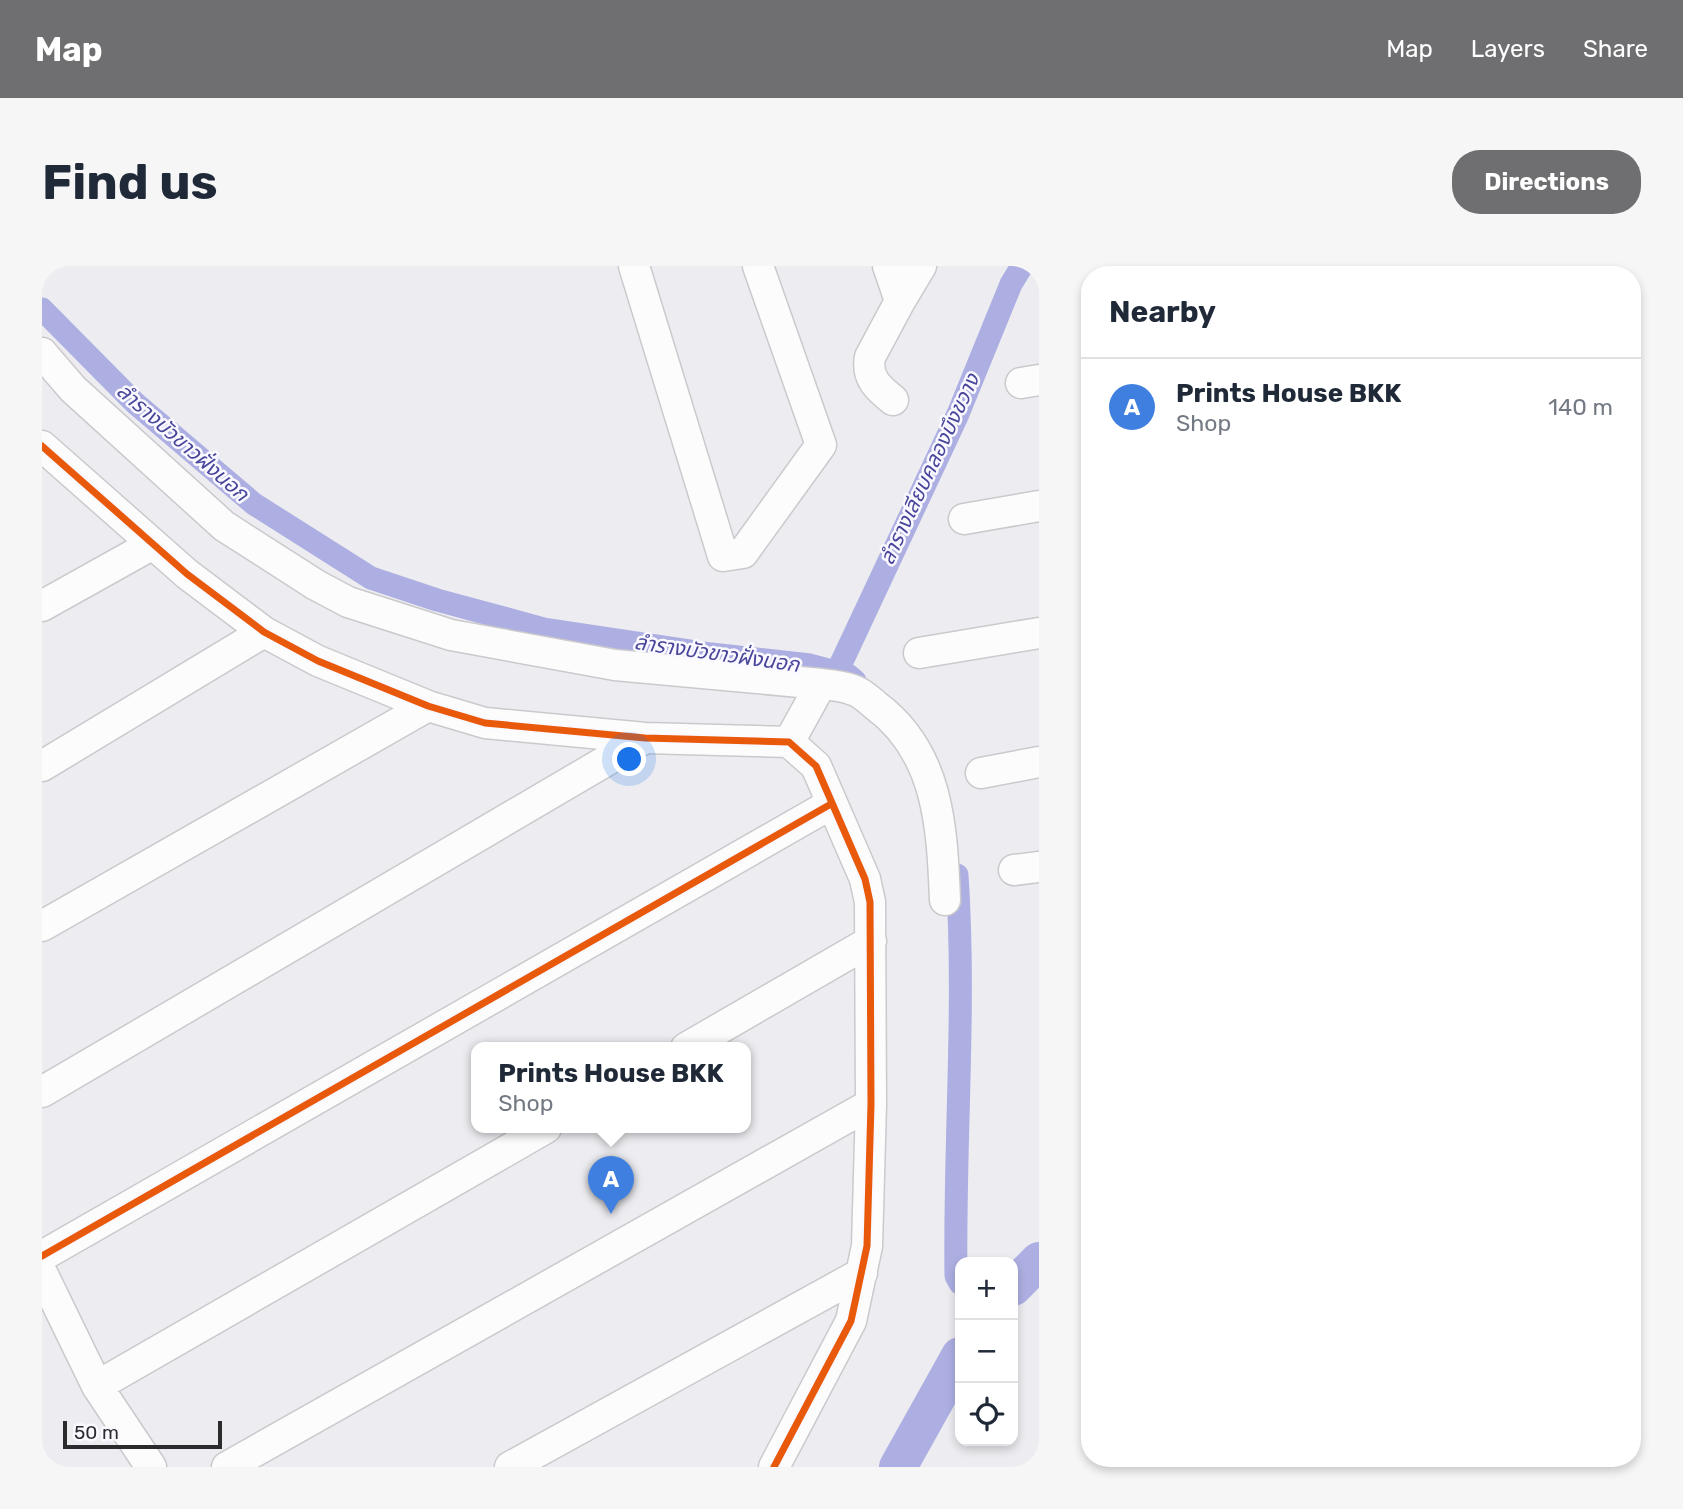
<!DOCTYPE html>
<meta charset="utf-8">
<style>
body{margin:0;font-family:Rubik,"Noto Sans Thai",sans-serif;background:#f6f6f7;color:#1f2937}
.controls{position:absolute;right:21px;bottom:21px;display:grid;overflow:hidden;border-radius:14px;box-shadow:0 4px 10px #0003}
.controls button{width:63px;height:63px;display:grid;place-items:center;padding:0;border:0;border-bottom:2px solid #e0e1e3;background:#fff;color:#1f2937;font:35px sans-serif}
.scale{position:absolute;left:21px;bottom:18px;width:159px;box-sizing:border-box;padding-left:7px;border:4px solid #2b2b2e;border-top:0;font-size:19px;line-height:24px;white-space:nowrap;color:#2b2b2e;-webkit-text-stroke:5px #f9f9ff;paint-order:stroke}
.you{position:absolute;left:588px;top:494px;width:24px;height:24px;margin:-18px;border:5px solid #fff;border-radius:50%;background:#1a73e8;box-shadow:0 0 0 10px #1a73e833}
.badge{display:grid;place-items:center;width:46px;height:46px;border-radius:50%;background:#6f6f72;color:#fff;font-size:23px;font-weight:700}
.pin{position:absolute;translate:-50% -58px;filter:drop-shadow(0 2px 4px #0008)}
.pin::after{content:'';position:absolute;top:37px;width:24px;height:21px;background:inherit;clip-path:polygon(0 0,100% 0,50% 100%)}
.popup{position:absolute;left:429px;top:776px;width:280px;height:91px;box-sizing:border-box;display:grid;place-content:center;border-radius:14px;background:#fff;filter:drop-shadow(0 2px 5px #0005);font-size:23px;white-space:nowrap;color:#747a83}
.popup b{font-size:26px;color:#1f2937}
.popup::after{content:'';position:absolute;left:50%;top:100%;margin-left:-14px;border:14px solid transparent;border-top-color:#fff}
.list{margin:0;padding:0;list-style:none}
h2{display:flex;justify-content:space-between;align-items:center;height:91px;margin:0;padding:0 28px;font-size:30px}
h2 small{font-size:23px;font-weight:400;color:#747a83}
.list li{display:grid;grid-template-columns:46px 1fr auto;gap:21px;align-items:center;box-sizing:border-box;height:98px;padding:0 28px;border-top:2px solid #e0e1e3}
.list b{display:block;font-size:26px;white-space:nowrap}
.list p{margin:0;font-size:23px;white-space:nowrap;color:#747a83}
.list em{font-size:23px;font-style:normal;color:#747a83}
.icon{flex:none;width:38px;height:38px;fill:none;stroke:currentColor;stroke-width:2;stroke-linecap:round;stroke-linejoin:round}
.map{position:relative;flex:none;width:997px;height:1201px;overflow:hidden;border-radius:28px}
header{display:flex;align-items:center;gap:42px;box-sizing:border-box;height:98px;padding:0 35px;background:#6f6f72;color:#fff}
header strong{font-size:33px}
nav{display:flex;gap:38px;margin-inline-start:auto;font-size:24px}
.intro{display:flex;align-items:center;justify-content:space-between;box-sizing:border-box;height:168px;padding:0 42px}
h1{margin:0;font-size:49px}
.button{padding:18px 32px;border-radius:28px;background:#6f6f72;color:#fff;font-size:24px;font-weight:700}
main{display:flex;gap:42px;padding:0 42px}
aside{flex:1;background:#fff;border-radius:28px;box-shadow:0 4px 10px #0003}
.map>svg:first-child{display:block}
</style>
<header>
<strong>Map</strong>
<nav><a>Map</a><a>Layers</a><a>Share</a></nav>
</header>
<div class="intro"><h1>Find us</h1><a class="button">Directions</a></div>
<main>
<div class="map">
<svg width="997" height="1201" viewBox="0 0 997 1201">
<rect width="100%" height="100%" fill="#ededf1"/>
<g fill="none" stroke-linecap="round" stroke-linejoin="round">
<!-- canal -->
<path stroke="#adafe2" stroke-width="23" d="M0,43L93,137L212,238L329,312L395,334L502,363L669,388L768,399L806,409L813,415
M795,406L916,148L969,18L980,0
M915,609C924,742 912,877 914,1010L918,1017"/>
<!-- river -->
<path stroke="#adafe2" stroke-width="38" d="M971,1021L997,995
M856,1201L918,1090"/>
<defs>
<path id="minor" d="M592,0L681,290L701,287L779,179L716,0
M846,0L858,35L828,91C824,112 836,122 851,134
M858,35L879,0
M0,87L31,123L182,260L274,319L306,336L409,369L573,399L779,418
M979,117L997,114
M0,180L145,308L222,366L276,395L386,440L443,457L603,472L747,476L774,500L823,613L828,636L829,838L825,980L809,1055L732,1201
M922,253L997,240
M0,340L111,278
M877,387L997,367
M747,476L779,418C790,419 802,420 811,424C819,426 827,434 833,439C897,486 900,561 903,634
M0,500L222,366
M939,507L997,496
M972,604L997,601
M0,660L386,440
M644,782L829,675
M0,826L603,472
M0,990L789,538
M0,1007L55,1120L109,1201
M55,1120L504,862
M185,1201L829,838
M468,1201L820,1007"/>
</defs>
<!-- minor casing -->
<use href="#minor" stroke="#cacacd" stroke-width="33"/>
<!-- minor -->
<use href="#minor" stroke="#fcfcfd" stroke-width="30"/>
<defs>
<path id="cycleway" d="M0,180L145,308L222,366L276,395L386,440L443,457L603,472L747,476L774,500L823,613L828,636L829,838L825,980L809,1055L732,1201
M0,990L789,538"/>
</defs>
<!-- cycleway casing -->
<use href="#cycleway" stroke="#f9f9ff" stroke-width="11"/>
<!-- cycleway -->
<use href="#cycleway" stroke="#e8590c" stroke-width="7"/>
</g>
<g text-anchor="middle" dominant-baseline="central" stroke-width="5" stroke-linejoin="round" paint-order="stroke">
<!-- water labels -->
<g font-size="21" font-style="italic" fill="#49469b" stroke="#f9f9ff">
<text transform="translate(141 176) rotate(41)">ลำรางบัวขาวฝั่งนอก</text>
<text transform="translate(887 203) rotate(-65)">ลำรางเลียบคลองบึงขวาง</text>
<text transform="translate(675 387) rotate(8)">ลำรางบัวขาวฝั่งนอก</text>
</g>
</g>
</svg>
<div class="controls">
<button>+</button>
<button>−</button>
<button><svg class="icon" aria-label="locate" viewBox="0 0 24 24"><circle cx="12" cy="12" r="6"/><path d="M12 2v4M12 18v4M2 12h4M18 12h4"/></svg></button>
</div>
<div class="scale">50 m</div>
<div class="you"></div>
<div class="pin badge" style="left:569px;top:948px;background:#3f7fe0">A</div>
<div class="popup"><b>Prints House BKK</b>Shop</div>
</div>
<aside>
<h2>Nearby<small></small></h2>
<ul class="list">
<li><span class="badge" style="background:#3f7fe0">A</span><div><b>Prints House BKK</b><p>Shop</p></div><em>140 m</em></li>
</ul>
</aside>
</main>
